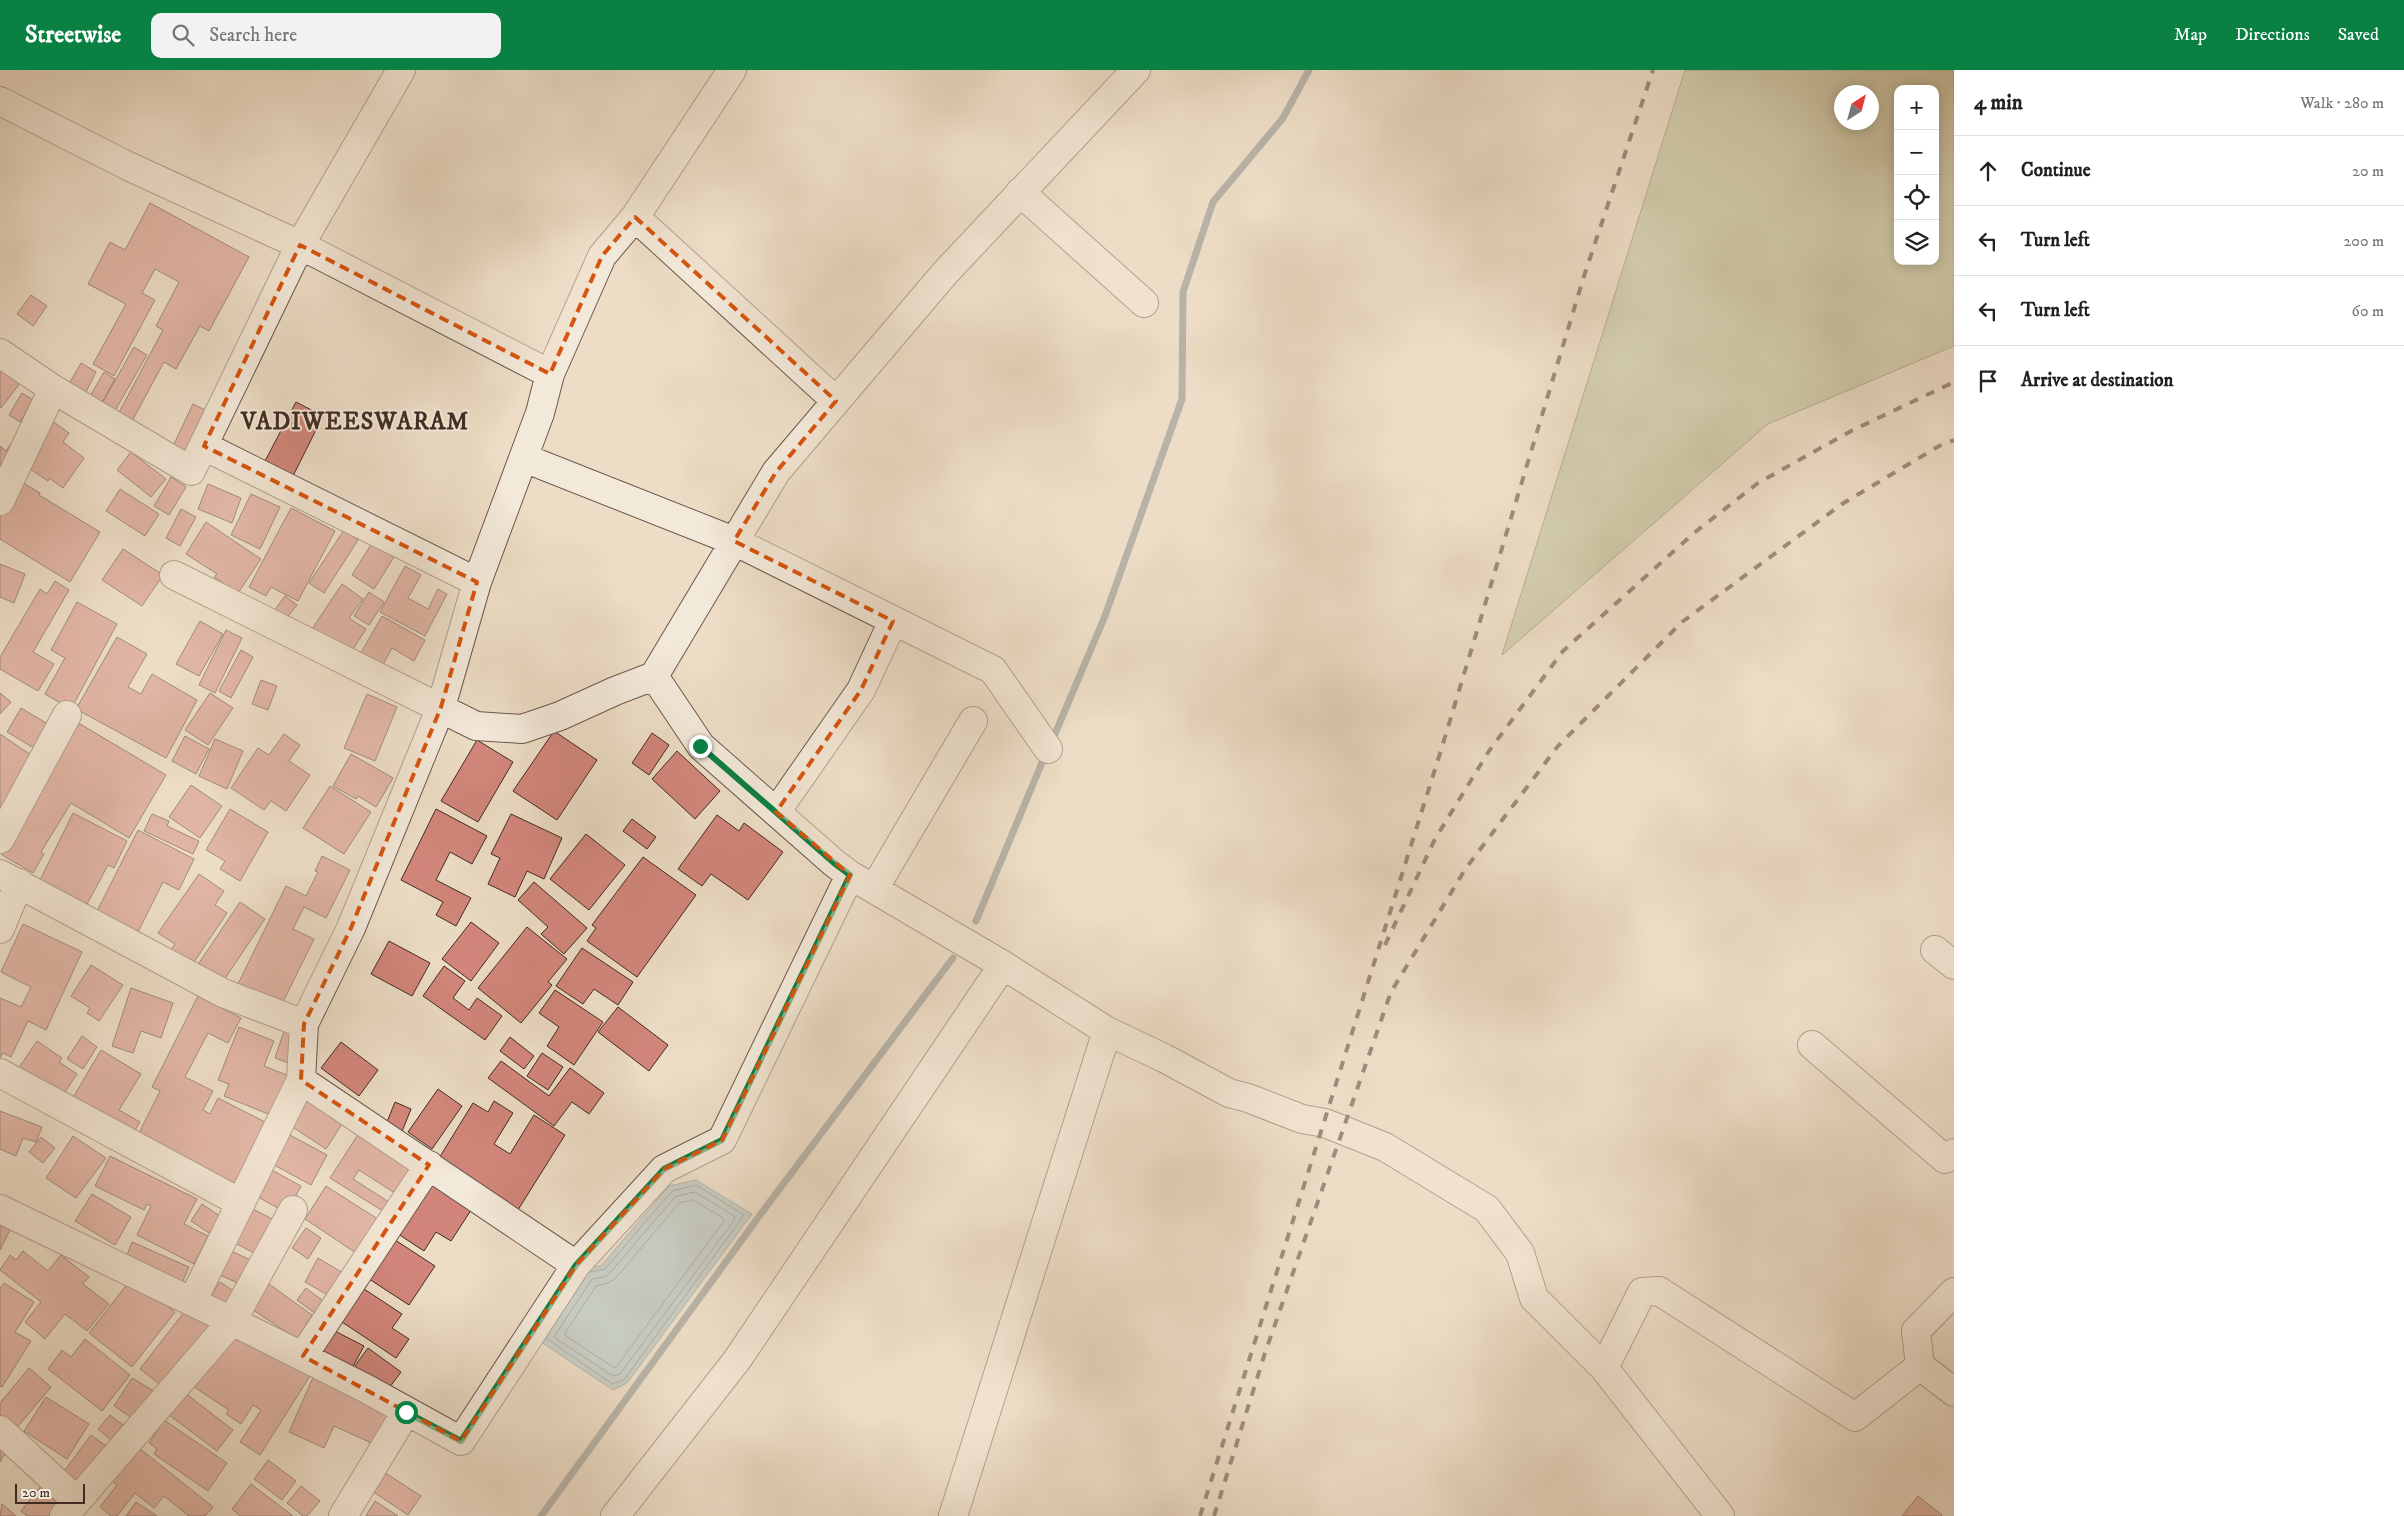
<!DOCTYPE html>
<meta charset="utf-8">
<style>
body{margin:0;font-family:"IM FELL DW Pica",serif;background:#f2f2f2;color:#222}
.controls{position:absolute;right:15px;top:15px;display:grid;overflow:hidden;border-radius:10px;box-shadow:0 2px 12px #0003}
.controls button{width:45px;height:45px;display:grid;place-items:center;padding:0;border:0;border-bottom:1px solid #e0e0e0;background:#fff;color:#222;font:25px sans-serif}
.compass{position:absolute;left:1834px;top:15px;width:45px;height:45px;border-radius:50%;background:#fff;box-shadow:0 2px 12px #0003;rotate:36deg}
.scale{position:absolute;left:15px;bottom:12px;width:70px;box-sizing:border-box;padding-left:5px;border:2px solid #412b22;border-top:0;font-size:14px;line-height:18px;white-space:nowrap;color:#412b22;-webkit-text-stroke:4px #f3e9da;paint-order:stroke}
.stop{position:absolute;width:15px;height:15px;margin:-11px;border:4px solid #0b8043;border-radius:50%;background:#fff}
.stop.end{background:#0b8043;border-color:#fff;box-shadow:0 1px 5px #0008}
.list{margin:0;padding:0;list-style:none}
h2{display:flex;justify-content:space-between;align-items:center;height:65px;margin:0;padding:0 20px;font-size:21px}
h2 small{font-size:16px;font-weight:400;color:#767676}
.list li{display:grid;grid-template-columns:32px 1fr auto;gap:15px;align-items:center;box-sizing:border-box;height:70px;padding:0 20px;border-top:1px solid #e0e0e0}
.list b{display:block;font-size:19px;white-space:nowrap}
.list em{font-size:16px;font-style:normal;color:#767676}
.icon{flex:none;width:28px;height:28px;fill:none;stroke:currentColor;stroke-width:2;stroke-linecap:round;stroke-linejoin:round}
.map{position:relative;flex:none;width:1954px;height:1446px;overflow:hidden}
header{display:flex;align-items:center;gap:30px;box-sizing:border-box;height:70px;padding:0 25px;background:#0b8043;color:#fff}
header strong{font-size:24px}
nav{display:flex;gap:28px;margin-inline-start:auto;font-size:18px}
.search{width:350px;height:45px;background:#f2f2f2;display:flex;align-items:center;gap:12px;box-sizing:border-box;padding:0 18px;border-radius:10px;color:#767676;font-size:19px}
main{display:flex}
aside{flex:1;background:#fff}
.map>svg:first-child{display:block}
</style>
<header>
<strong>Streetwise</strong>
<div class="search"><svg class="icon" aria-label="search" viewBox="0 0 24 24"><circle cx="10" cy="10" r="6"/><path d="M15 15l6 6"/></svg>Search here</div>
<nav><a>Map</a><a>Directions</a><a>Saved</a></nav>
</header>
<main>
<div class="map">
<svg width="1954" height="1446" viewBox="0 0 1954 1446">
<rect width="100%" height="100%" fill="#edddc6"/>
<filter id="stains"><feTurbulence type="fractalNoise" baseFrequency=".004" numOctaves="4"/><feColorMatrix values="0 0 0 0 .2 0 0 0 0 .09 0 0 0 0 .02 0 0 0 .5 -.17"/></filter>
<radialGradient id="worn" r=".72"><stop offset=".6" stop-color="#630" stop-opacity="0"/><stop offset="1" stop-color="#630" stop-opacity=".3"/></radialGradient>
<!-- green -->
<path fill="#b9c094" stroke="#7d765b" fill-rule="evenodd" d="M1685,0H1954V276L1768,354L1502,585ZM1898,19H1935V191H1898ZM1842,22H1872V52H1842Z"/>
<!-- water -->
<path fill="#9cbabe" stroke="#788180" d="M696,1110L752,1144L627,1313L613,1320L538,1270L586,1197L601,1196L669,1116Z"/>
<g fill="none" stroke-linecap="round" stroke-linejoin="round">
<!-- shore -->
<path stroke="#6e7270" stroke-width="1" d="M695,1122L734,1146L735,1149L620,1304L613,1306L555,1268V1265L592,1209L604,1207L609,1204L675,1127Z
M693,1130L723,1148L724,1151L616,1297H613L566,1266L565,1263L596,1216L608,1213L615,1209L679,1133Z
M546,1268L612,1314L624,1310L744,1145L696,1115L672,1121L605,1199L590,1202"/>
<!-- stream -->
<path stroke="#788180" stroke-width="7" d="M1052,671L1105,546L1182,329L1183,222L1213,132L1283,48L1309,0
M976,851L1046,683
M541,1446L760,1145L953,888"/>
</g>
<!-- building -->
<path fill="#d2867b" stroke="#412b22" d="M150,133L249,187L209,261L200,256L176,299L164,292L131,353L117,346L163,260L156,256L179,212L155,199L142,223L155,230L114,306L93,294L126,234L88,214L110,172L125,180Z
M31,225L47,236L33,256L17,244Z
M134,277L147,285L112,346L99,339Z
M81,293L96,302L82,330L65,321Z
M0,297L21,312L1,338L0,337Z
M104,302L115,309L100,336L88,330Z
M22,323L33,330L20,352L9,345Z
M296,332L323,346L292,408L264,393Z
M193,334L213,344L194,385L173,376Z
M51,350L69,363L63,372L84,388L63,418L49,408L48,411L21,393Z
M17,365L2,399L0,397V376L6,381Z
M131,382L166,409L151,427L117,400Z
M171,407L186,417L169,445L154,436Z
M20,411L40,423L39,425L100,462L70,512L0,469V445Z
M208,414L241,428L232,453L198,439Z
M120,419L159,444L145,466L106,441Z
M251,424L280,437L260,479L231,465Z
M291,438L335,461L298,531L271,517L266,526L249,517Z
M181,439L196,447L180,476L166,468Z
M206,452L261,489L238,523L214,507L217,504L186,484Z
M344,460L358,470L324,523L309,513Z
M372,473L394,487L374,519L352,505Z
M123,479L163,505L142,536L102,510Z
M0,494L25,504L14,533L0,527Z
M405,496L421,505L408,528L428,539L438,519L447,524L425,566L380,542Z
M55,511L69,520L33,582L54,594L38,621L0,599V587L40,519L47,524Z
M342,514L363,529L349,548L366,559L350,584L312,559Z
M369,522L384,532L369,555L354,546Z
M285,526L297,535L285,550L274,541Z
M77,532L117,554L71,639L45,624L65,588L51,580Z
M382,546L425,570L414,591L392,578L380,600L358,588Z
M200,551L223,564L199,606L176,594Z
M226,560L242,568L215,623L199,615Z
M117,567L147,584L128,617L141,624L152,604L197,630L166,688L76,639Z
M241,580L253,587L231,628L219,621Z
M261,610L277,616L268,640L252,634Z
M0,623L11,632L0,644Z
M210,623L233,638L208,675L185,660Z
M367,624L397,637L375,691L344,678Z
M21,638L58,660L44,684L7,662Z
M75,651L166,705L129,768L71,733L41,782L44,784L33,803L2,785L52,700Z
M554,661L597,690L557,750L513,721Z
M652,663L669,675L649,705L632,693Z
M0,664L37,689L4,740L0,737Z
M284,664L300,675L289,691L310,705L286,741L271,731L264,740L231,718L258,678L269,685Z
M185,666L209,679L196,704L172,691Z
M215,669L243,681L227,719L199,706Z
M477,670L513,692L478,752L441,731Z
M677,681L720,721L695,749L652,709Z
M351,684L393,708L376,737L358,726L356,729L333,716Z
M191,715L222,736L200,768L169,747Z
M330,716L371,742L344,784L303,758Z
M230,739L268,762L240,811L220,799L225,791L206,780Z
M436,739L487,766L472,794L450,782L436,810L471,828L456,856L436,845L443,832L401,810Z
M73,743L127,771L114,798L108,795L87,834L40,810Z
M152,744L169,751L167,756L199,771L193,784L144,761Z
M511,744L562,768L544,809L527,801L515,827L488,814L500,788L491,784Z
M717,745L739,761L744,753L783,782L748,830L711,804L702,816L678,799Z
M632,749L656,767L647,779L623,761Z
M138,760L194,789L179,820L163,812L137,864L96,843Z
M586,764L625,795L589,840L550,809Z
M322,786L350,800L326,848L304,837L293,859L314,869L281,936L238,914L286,816L306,826L318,802L315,801Z
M643,787L696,825L637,907L587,871L596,858L592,855Z
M199,804L224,821L215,835L227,843L192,895L171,880L175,874L158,863Z
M534,812L587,858L564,884L541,864L548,857L518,830Z
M240,832L265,849L222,913L197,896Z
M471,852L499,873L471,911L442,889Z
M23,854L82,882L46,960L28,951L11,987L3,983L0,988V928L21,937L31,917L1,902Z
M527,857L567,889L548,912L552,915L521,953L478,918Z
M389,871L430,893L412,926L371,904Z
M582,878L633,912L618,935L594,919L583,934L556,916Z
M91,895L123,915L99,951L87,943L90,938L71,926Z
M444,896L465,911L453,928L469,940L477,928L502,946L485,970L423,926Z
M131,918L173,933L161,968L141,961L133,983L112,976Z
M555,920L603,952L574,995L547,976L559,957L539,943Z
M198,926L241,948L228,973L208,963L185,1007L213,1021L203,1040L210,1044L218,1028L265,1052L256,1071L260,1073L236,1122L135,1071L160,1021L152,1017Z
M618,937L668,975L649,1001L598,962Z
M239,957L274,971L264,996L289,1006L273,1046L224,1026L229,1014L218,1010Z
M285,958L301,963L291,994L275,988Z
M82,966L97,977L83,999L67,989Z
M510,967L534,986L524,999L500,981Z
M37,971L62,988L59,992L77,1004L59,1031L16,1002Z
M341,972L378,1000L359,1026L321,998Z
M101,980L141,1004L119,1040L140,1052L131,1067L71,1031Z
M542,983L563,997L548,1020L527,1006Z
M501,991L549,1026L570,998L604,1023L589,1044L572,1032L554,1056L488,1008Z
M438,1019L462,1036L432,1079L408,1062Z
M306,1027L343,1052L326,1079L288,1054Z
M494,1031L513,1043L494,1074L510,1084L534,1045L565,1065L516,1143L436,1093L473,1033L488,1042Z
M395,1032L411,1039L401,1064L385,1057Z
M0,1041L42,1057L36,1072L23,1068L16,1086L0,1079Z
M359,1063L418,1102L401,1127L359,1100L353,1109L392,1134L386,1143L330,1108Z
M290,1065L327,1085L311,1115L274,1095Z
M73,1066L106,1088L76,1128L46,1108Z
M41,1067L55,1078L43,1093L29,1082Z
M110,1086L197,1129L184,1154L208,1166L194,1194L137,1165L151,1136L147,1134L144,1140L95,1116Z
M270,1099L301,1116L287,1143L256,1126Z
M432,1106L475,1134L451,1171L436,1162L424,1181L395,1162Z
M326,1116L384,1153L362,1187L305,1149Z
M92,1124L131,1147L115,1175L75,1151Z
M202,1134L221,1147L209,1163L191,1151Z
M249,1137L280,1153L262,1187L231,1171Z
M0,1145L14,1152L0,1180Z
M306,1158L321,1168L308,1189L292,1178Z
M392,1168L435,1196L409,1235L366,1207Z
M132,1172L189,1197L180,1217L124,1193Z
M227,1179L257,1193L246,1217L216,1203Z
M23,1181L48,1201L61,1185L89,1207L83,1214L109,1234L87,1261L65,1244L45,1269L25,1252L41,1232L0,1200L10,1185L16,1190Z
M318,1188L348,1206L335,1229L305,1212Z
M132,1208L175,1242L132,1297L89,1263Z
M220,1212L235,1222L225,1235L211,1225Z
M4,1213L34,1232L15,1262L31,1271L2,1317L0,1316V1218Z
M269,1214L312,1245L297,1269L253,1240Z
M358,1215L402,1244L392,1258L409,1269L396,1288L336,1248Z
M306,1218L330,1236L321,1248L297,1230Z
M188,1237L215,1258L167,1320L140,1299Z
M233,1256L310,1306L260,1385L240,1372L261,1340L253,1335L241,1354L226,1344L229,1340L194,1317Z
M331,1259L364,1276L349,1304L316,1287Z
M85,1269L130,1305L102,1341L48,1299L62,1280L71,1287Z
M368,1278L401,1302L384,1325L352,1300Z
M29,1298L51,1317L15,1360L0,1348V1333Z
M315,1303L393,1343L378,1376L334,1356L324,1378L289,1362Z
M132,1308L154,1321L135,1350L114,1336Z
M185,1323L233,1360L217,1381L169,1345Z
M46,1327L89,1354L67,1389L24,1361Z
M110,1345L123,1355L111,1370L98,1359Z
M164,1350L227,1393L208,1421L154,1384L157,1379L149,1373Z
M91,1365L110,1379L80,1418L62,1404Z
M134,1374L213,1437L205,1446H189L164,1426L154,1438L135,1423L117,1446H111L100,1437L117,1415L107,1407Z
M0,1376L7,1381L0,1392Z
M268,1390L296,1411L282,1430L254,1409Z
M384,1402L421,1426L408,1445L372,1421Z
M251,1414L293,1446H240L232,1439Z
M42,1415L65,1434L56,1446H27L21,1441Z
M301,1416L320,1431L307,1446H303L287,1433Z
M1918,1426L1942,1445L1941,1446H1902Z
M375,1431L398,1446H366Z
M136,1432L157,1446H126Z
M2,1434L16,1446H0Z"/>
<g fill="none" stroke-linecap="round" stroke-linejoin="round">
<defs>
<path id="minor" d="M0,31L128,96L300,175L550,304
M1020,122L1144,233
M635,147L836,331
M0,283L53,319
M204,376L477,512
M524,388L734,471L993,600L1048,679
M0,431L53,319L191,401L300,175L401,0
M174,505L476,656L522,659L560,646L615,621L654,606L701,676L834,793L850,805L1003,895L1107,961L1164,988L1229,1023L1248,1028L1302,1049L1325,1053L1385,1077L1487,1139L1520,1183L1534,1228L1604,1298L1720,1446
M654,606L776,402L945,203L1136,0
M776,742L861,620L893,551
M0,769L67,645
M0,804L223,923L304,954L351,858L441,637L477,512L540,343L550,304L602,186L635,147L732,0
M874,819L973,651
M0,859L19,813
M1935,880L1954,895
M1812,975L1945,1089L1954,1083
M0,1003L241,1133
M301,1010L576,1195L664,1099L722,1070L850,805
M0,1139L232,1251L365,1318L461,1371L576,1195
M192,1232L301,1010L304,954
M303,1286L429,1095
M1920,1296L1916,1261L1954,1222
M1604,1298L1642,1222L1659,1221L1855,1347L1920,1296L1954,1322
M0,1360L77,1431
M64,1446L232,1251L293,1140
M343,1446L406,1342
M615,1446L737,1290L1003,895
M953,1446L1107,961"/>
</defs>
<!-- minor casing -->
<use href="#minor" stroke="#6c584b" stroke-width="30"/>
<!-- minor -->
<use href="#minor" stroke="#f3e9da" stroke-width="28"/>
<!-- rail -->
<path stroke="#412b22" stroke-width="4" stroke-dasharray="9 9" stroke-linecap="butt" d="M1385,875L1435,769L1489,681L1563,581L1694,463L1758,413L1851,361L1954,312
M1200,1446L1442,677L1584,206L1653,0
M1214,1446L1265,1283L1391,922L1466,798L1558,676L1682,552L1842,434L1939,376L1954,370"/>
</g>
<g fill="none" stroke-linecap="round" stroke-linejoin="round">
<!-- route -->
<path stroke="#0b8043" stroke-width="6" d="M406,1342L461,1371L576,1195L664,1099L722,1070L850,805L834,793L700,676"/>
</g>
<!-- marked area -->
<path d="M0 0H1954V1446H0ZM635,147L836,331L776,402L734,471L893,551L861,620L776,742L850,805L722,1070L664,1099L576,1195L461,1371L303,1286L429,1095L301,1010L304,954L351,858L441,637L477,512L204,376L300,175L550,304L602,186Z" fill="#edddc6" fill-opacity=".55" fill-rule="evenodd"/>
<path fill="none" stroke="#d7540e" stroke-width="4" stroke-dasharray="10 6" stroke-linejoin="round" d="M635,147L836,331L776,402L734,471L893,551L861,620L776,742L850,805L722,1070L664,1099L576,1195L461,1371L303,1286L429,1095L301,1010L304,954L351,858L441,637L477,512L204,376L300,175L550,304L602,186Z"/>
<g text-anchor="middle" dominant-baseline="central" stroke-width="4" stroke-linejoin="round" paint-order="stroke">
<!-- district labels -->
<g font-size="24" font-weight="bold" letter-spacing="1" fill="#412b22" stroke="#f3e9da">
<text x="355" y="352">VADIWEESWARAM</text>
</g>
</g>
<rect width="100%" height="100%" filter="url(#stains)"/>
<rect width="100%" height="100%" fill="url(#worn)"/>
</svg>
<div class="controls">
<button>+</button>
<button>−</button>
<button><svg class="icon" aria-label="locate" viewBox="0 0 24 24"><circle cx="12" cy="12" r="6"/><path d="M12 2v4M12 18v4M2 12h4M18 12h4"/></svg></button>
<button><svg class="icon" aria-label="layers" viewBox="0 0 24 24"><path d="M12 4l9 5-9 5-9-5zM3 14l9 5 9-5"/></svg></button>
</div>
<svg class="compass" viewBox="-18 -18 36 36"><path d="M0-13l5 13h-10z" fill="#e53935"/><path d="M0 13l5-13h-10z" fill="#767676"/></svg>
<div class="scale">20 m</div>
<div class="stop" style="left:406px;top:1342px"></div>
<div class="stop end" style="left:700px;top:676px"></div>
</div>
<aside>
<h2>4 min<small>Walk · 280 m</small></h2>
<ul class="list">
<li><svg class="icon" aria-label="ahead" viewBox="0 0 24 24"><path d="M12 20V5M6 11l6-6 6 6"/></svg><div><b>Continue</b></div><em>20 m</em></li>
<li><svg class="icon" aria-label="left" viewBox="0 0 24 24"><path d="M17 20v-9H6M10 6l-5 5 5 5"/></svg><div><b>Turn left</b></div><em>200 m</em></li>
<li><svg class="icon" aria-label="left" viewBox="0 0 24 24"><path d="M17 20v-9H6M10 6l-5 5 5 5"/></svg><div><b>Turn left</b></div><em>60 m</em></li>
<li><svg class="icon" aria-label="arrive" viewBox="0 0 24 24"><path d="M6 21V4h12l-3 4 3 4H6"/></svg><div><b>Arrive at destination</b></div></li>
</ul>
</aside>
</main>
